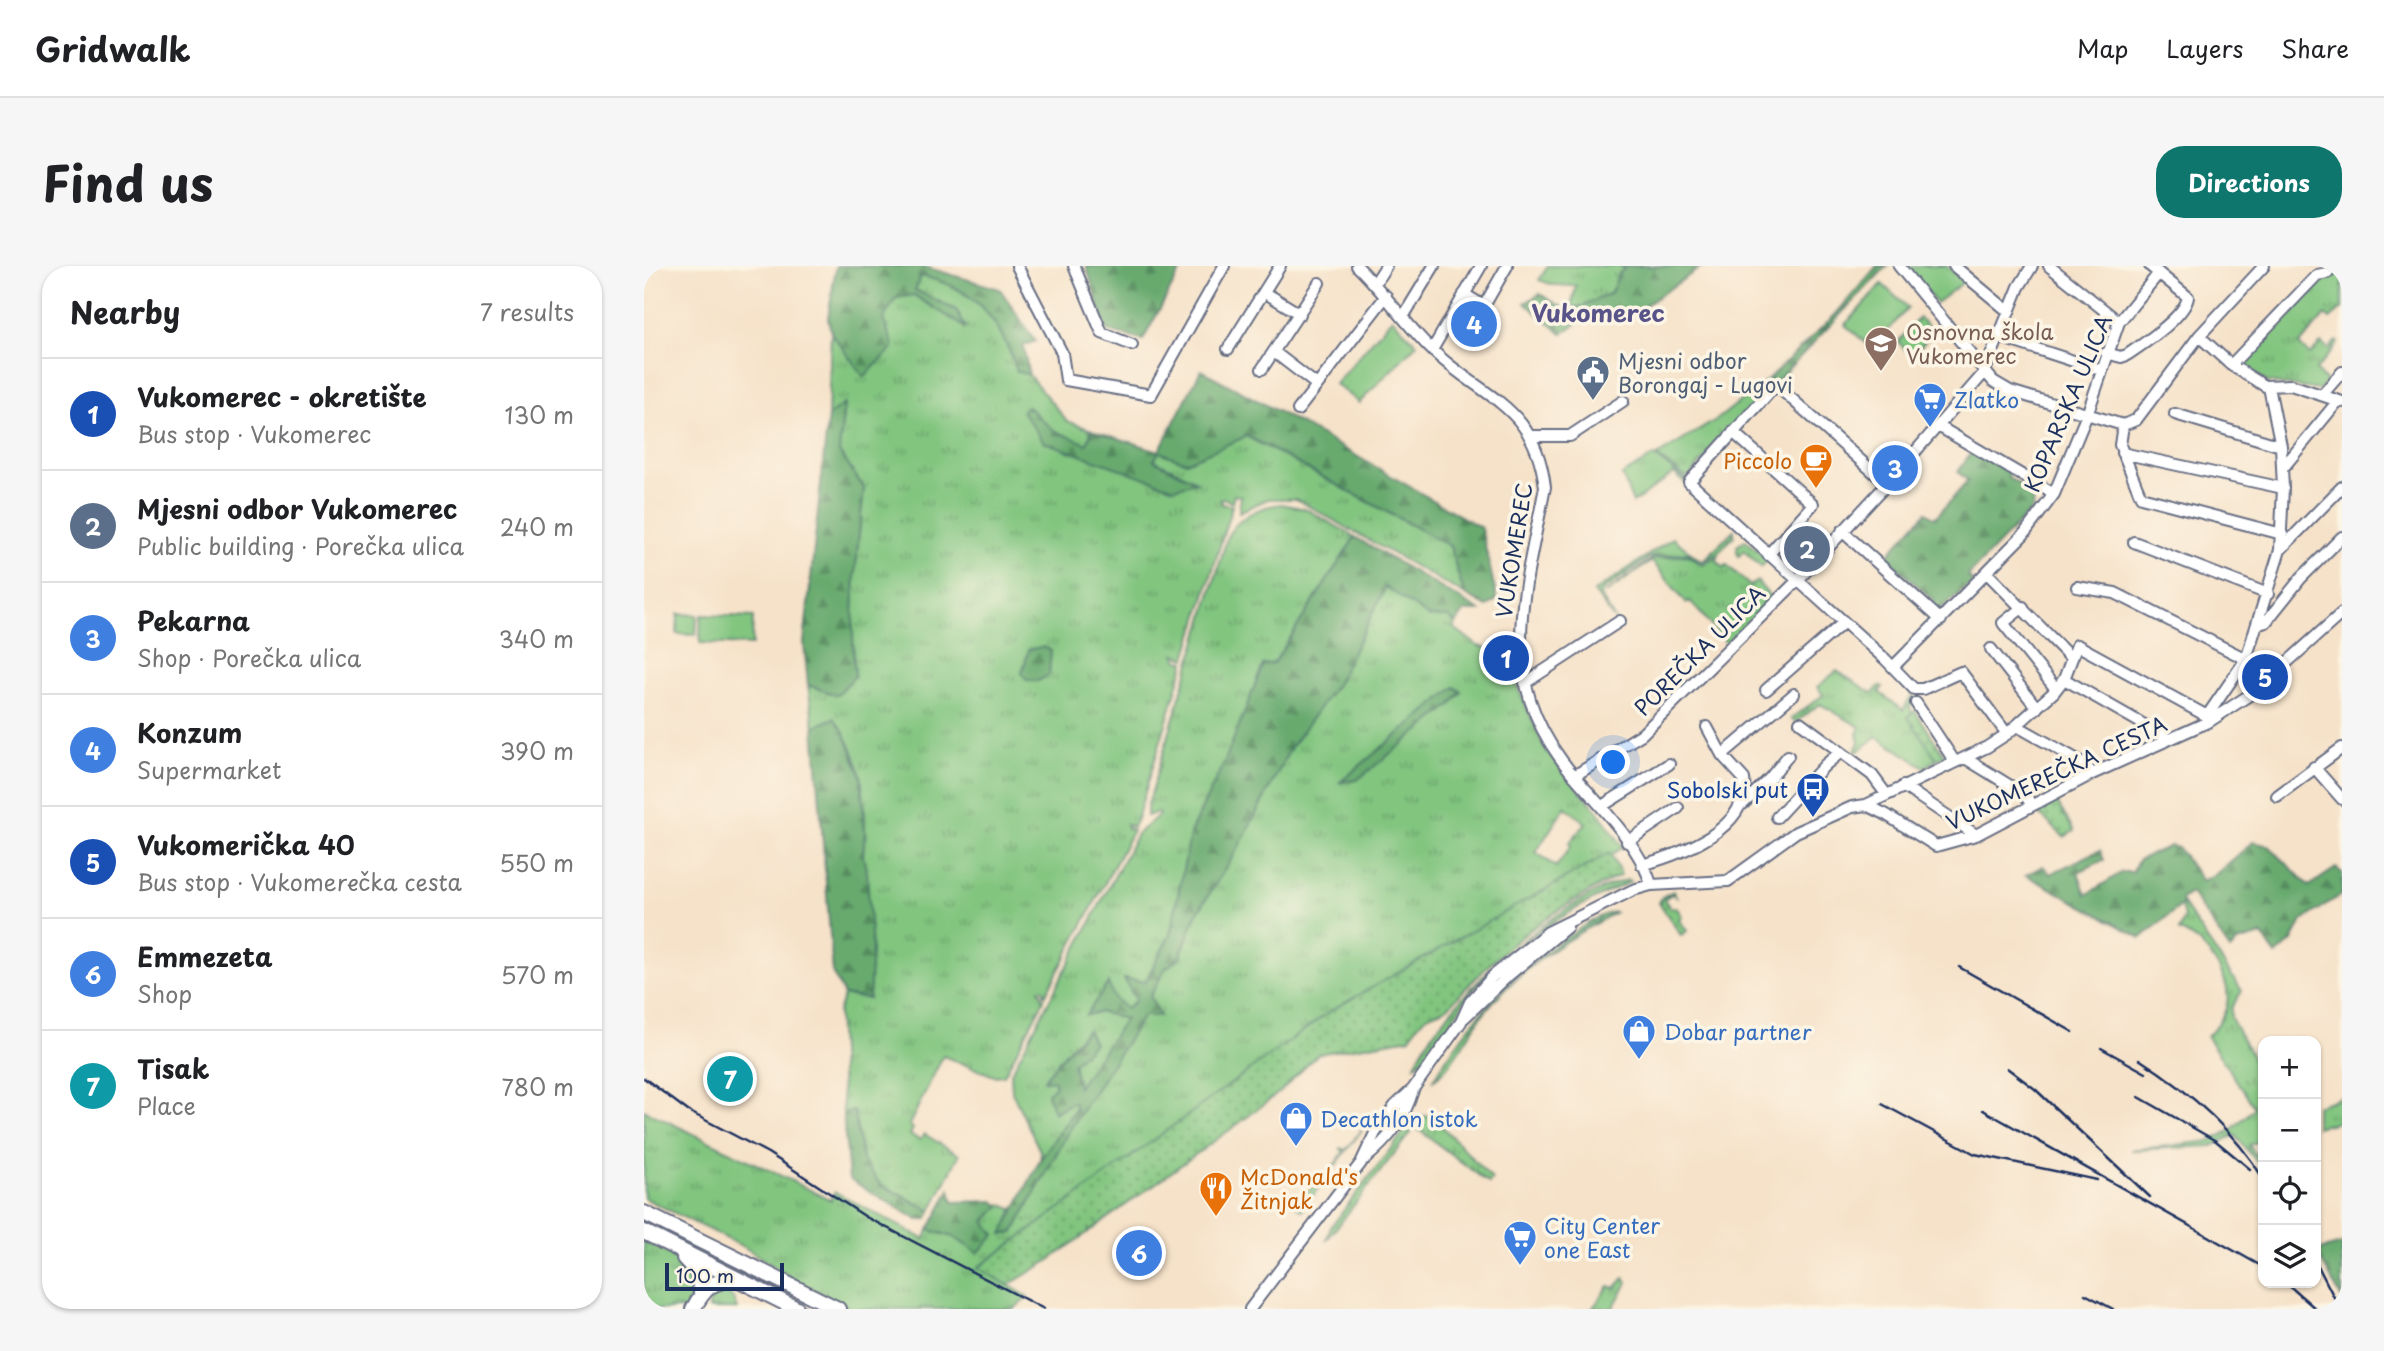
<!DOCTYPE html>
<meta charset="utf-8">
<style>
body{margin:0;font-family:"Playpen Sans",sans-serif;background:#f6f6f6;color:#202124}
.controls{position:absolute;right:21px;bottom:21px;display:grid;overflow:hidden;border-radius:14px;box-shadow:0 2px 5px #0004}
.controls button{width:63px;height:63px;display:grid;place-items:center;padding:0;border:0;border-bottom:2px solid #e0e0e0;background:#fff;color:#202124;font:35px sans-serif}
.scale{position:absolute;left:21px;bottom:18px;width:119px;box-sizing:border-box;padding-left:7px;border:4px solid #1b2f5e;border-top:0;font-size:19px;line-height:24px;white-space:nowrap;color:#1b2f5e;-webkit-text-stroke:5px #fcf5e5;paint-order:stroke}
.you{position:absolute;left:970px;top:497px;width:24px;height:24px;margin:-18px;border:5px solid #fff;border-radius:50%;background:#1a73e8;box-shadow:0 0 0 10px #1a73e833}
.badge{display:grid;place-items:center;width:46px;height:46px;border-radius:50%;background:#0f766e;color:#fff;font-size:23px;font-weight:700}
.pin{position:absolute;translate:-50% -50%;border:4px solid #fff;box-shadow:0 2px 7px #0006}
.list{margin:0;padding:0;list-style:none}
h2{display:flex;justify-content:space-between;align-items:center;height:91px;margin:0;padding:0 28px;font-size:30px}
h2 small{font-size:23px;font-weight:400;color:#757577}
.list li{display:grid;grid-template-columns:46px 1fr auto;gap:21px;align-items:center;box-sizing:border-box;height:112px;padding:0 28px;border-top:2px solid #e0e0e0}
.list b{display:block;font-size:26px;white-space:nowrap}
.list p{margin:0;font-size:23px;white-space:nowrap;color:#757577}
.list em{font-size:23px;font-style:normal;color:#757577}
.icon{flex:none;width:38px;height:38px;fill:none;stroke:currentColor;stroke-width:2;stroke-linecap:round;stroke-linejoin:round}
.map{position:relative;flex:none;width:1698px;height:1043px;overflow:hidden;border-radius:28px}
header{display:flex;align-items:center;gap:42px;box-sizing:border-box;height:98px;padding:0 35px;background:#fff;border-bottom:2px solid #e0e0e0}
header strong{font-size:33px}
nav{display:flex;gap:38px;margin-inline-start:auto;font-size:24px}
.intro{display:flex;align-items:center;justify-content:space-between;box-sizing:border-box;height:168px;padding:0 42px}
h1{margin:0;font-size:49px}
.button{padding:18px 32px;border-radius:28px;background:#0f766e;color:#fff;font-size:24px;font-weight:700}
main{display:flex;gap:42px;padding:0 42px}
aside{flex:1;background:#fff;border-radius:28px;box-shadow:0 2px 5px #0004}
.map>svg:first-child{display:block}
</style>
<header>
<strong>Gridwalk</strong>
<nav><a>Map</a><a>Layers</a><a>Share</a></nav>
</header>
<div class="intro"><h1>Find us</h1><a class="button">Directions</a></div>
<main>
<aside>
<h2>Nearby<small>7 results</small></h2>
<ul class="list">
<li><span class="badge" style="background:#1a4fb4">1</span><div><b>Vukomerec - okretište</b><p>Bus stop · Vukomerec</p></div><em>130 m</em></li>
<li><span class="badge" style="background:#5c6f8a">2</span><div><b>Mjesni odbor Vukomerec</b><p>Public building · Porečka ulica</p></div><em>240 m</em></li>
<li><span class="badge" style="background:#3f7fe0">3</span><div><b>Pekarna</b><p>Shop · Porečka ulica</p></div><em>340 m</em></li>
<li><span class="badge" style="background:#3f7fe0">4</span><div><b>Konzum</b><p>Supermarket</p></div><em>390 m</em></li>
<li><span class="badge" style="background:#1a4fb4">5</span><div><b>Vukomerička 40</b><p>Bus stop · Vukomerečka cesta</p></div><em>550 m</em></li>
<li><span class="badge" style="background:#3f7fe0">6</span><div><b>Emmezeta</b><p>Shop</p></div><em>570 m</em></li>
<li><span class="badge" style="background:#0f9aa8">7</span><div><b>Tisak</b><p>Place</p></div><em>780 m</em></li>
</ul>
</aside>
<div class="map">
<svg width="1698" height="1043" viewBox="0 0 1698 1043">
<defs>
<pattern id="grass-tufts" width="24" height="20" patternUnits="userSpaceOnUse" patternTransform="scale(1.75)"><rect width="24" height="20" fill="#81c57f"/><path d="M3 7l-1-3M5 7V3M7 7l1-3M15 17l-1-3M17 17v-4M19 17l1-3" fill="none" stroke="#69a06b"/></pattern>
<pattern id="forest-firs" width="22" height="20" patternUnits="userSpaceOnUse" patternTransform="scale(1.75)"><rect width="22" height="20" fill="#68aa6e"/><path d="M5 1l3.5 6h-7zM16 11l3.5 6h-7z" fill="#558b5e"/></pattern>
<pattern id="garden-dots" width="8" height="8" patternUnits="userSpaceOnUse" patternTransform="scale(1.75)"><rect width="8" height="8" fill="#81c57f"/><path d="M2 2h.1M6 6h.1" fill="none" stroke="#69a06b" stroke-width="1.8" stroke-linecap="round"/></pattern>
</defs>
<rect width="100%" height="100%" fill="#fcf5e5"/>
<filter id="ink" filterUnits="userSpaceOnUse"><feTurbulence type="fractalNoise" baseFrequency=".0143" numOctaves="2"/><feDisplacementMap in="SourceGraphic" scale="14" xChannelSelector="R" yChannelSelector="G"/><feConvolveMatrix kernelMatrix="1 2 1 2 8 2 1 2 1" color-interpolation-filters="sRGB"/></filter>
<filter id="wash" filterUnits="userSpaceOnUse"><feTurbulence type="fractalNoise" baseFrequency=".00686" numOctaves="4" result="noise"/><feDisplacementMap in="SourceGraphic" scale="28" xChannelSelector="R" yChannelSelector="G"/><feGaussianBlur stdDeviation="1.57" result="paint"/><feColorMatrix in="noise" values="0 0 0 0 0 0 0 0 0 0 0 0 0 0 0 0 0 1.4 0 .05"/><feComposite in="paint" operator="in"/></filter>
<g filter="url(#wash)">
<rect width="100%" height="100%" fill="#f6e2c9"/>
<!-- grass -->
<path fill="url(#grass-tufts)" stroke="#4e7a6e" stroke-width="2" fill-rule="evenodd" d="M904,0H977L981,3L975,8L967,27L939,41L927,42L932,20L909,19L895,14Z
M1691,0H1698V43L1686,53L1681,49L1655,79L1666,89L1677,77L1685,83L1692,75L1694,77L1672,104L1682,116L1675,124L1623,116L1593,98L1673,11Z
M277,10C331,21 356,55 373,105L385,109L423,155L448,164L444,179L409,164L400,176L552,215L510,194L515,185L542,196L602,170L806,280L820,328L652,233H624L595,246L597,230L590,229L588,237L580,232L577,233L578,238L588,240L542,392L531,388L534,394L541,395L493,553L489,561L482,558L483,562L489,564L401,730L399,723H395L400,734L360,809L350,810L299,790L265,859L269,862L266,869L276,874L280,868L315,889L287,945L236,918L218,894L210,846L199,847L194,746L200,729L225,732C227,685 226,639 219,592C218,583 221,574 221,565C222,525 215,484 190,452L170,461L164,419L193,429L211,409C205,346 213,285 220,222L195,186L200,139L184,150L187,67L220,110L239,53L252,32L269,29L321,60L312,44L271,24Z
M1123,114L1129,119L1043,212L1013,190L1075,152Z
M1010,190L1042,214V218L1030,207L989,237L978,209Z
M637,238L662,243L711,271L630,397L547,565L526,669L501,716L481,713L492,734L482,743L470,732L464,718L443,749L456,746L481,753L434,822L429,798L442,764C433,776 404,804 401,814L411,815V846L430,836L432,842L396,894L397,887L368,826L367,807L493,568L515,549L514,546L503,550V542L584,269C596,249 615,241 637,238Z
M1090,264V270L1073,288L1058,296L1044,287L1006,291L959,324L956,329L971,354L950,326L1029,272L1058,296Z
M1101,274L1124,294L1117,301L1100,285L1095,290L1093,287V280Z
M1044,289L1058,299L1074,290L1073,295L1080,301L1083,299L1106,320L1113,315L1129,334L1085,380L1046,335L1042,337L1008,295L960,328L1008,293Z
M742,320L785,351H804L812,357L809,361L834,380L842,382L869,410L901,484L953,544L979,581L334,1001L384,1031L370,1043H207L162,1021L100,981L0,932V844L187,934L191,926L280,973L285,964L309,971L341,955L357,938L369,943L359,968L369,967L423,868L499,750H516L506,731L521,703L536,691L552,649L594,582L647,481L693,417ZM921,541L942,557L925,577L927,580L912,601L892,586Z
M1193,405L1228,427L1236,420L1239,421L1235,426L1259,444L1268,429L1273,435L1265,441L1269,447L1264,451L1293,493L1281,501L1233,471L1210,488L1215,476L1213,468L1216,461L1176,438L1152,456L1147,453L1179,429L1173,421Z
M984,614L986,616C928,641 870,677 828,725C817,739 782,796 771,799C795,739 921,627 984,614Z
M1029,625L1032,630L1028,628L1020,633L1026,642L1032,641L1038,650L1035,653L1043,665L1037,669L1015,637L1018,631Z
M1539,638L1598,725L1587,742V752L1619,811V875L1605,879L1615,893L1612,895L1591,869L1568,880L1487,884L1567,875L1586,865L1611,842L1563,771C1571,762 1581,751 1583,738C1589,713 1559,672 1535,665L1540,651L1537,640Z
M972,646C925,671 876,702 842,744C828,761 807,804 790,813C826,752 870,705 929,667C942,659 957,647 972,646Z
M1698,831V855L1672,861V840Z
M729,849L658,944L646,935L650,930L660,937L666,930L662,927L673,917V912L678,915L700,886L696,882L702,884Z
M782,850L794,856L848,913L845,917L771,861L682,975L687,961L765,859L772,852Z
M0,975L45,999L54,1019L43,1043H0Z
M980,1012L984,1016L968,1043H948L965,1020L971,1022Z
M81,1027L89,1032L93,1043H64L67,1032Z"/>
<!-- forest -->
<path fill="url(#forest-firs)" stroke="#426c66" stroke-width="2" d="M192,0H278L356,23L391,75L379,80L385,109L373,105C357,55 331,21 277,10L271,24L312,44L322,62L270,29L252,32L239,53L250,81L220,111L187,67L184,52Z
M442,0H539L499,74L463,65Z
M977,0H1059L978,55L959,48L946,55L942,51L918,68L881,37L896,28L920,42L939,40L967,27L975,8L980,3Z
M1233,0H1243L1129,119L1123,114L1191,49Z
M557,104L657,158L837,262L853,333L843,341L820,328L806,280L603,170L542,196L515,186L510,194L553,216L530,222L400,176L378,145L383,140L409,164L443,178L448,164L515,185Z
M200,138L195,186L220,222C213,285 205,346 211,410L193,429L164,419L160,377L184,150Z
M1327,186L1365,206L1364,212L1390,226L1388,243L1324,310L1329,316L1295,345L1287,341L1290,335L1242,291L1282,246L1291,252L1324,215L1314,206Z
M711,271L836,345H821L812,357L804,351H785L742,321L693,417L647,481L594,582L552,649L536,691L521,703L506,730L516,750H499L423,868L369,967L358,968L396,894L432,842L430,836L410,846L403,827L412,820L411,815L400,814C404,804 433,776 443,764L450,777L429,798L434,821L481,753L456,746L442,749L464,717L470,732L482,743L492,734L480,713L501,716L526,669L547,565L580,497L619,399L630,397Z
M400,381L407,384L405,409L394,415L383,414L378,407L385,383Z
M811,421L818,426L807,439L713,514L696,516Z
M190,452L199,464L217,509L221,565L219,590L223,608L228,683L225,733L200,729L189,708L170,461Z
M1609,576L1625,580L1665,620L1692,602L1698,607V628L1658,655L1648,675L1632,689L1618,669L1594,676L1586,684L1547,627L1537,633L1539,638L1497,672L1382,609L1399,600L1406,608L1456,584L1460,594L1434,606L1442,629L1478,606H1489L1494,594L1526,580L1534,582L1558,615L1572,608Z
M210,845L218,894L236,918L287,945L283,953L274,954L205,913L199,847Z
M306,924L309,936L350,935L356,940L341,955L351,969L334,987L309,971L285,964Z
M1698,978V1033L1672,985Z"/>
<!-- park -->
<path fill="#81c57f" stroke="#4e7a6e" stroke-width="2" d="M1261,0H1302L1321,15L1292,37Z
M1238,18L1264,42L1228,82L1201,59Z
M748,52L773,78L715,137L691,118Z
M1275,52L1290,65L1268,90L1254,76Z
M34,348L53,349L52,369L33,368Z
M57,349L109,351L108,379L56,377Z"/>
<!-- garden -->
<path fill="url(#garden-dots)" stroke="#4e7a6e" stroke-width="2" d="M1271,445L1301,490L1293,493L1264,451Z
M1411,533L1430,565L1420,571L1391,544Z
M966,587L977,609C905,644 859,681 806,739C800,745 790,746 782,751C775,755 770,765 766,772L674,788L637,825L598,855L403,996L364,1019L334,1002L688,744Z"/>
</g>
<g filter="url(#ink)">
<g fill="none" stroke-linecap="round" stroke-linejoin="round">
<defs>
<path id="minor" d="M373,0L418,87L422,114L507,129L580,0
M430,0L458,67L488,79
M713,0C740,26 761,57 787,83C840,134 891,138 901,221C880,331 848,415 931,511C955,539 998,582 1007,619
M1255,0L1349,115L1366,125L1479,159
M1310,0L1364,45
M1405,0L1475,56
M1620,0L1555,70L1492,154L1479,159L1476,179L1497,231L1638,268
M731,17L742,0
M620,26L656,48
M820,28L840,40L863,0
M759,51L790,0
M1555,70L1587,99L1621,120L1647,119L1698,136
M1356,71L1457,104
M584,83L636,0
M788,84L837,0
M630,86L673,119
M1462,87L1477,91L1483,89C1499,78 1541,51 1544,31L1506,0
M1587,99L1673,9L1683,7L1689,0
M618,103L675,17
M1678,129L1698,106
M654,144L742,30
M1531,148L1637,180
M1294,160L1410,228
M1089,166L1169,238L1124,289
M888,170H926L979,135
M1478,187L1639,222
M1638,203L1694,135
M1243,218L1132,119L1045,216L1241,393L1270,423H1279L1317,406L1363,468
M1198,265L1297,354
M1490,276L1624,328
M1636,284L1698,221
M1343,307L1426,391
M1433,321L1471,327L1602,393
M1379,341L1359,357L1412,423
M1615,358L1622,356L1657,312L1698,271
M1347,383L1393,442
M1249,401L1380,268L1410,228L1444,146L1475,56L1515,7
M1420,413L1525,473
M881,417L976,355
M1122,424L1199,357
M1272,437L1311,496
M1566,455L1563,450L1602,393L1636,284L1639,222L1637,180L1625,121
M1156,456L1228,509L1242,528
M1373,460L1441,498L1448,508
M1063,461L1078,489
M1321,492L1381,529L1387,538
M1670,501L1698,533
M930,510L998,468L1153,315L1243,218L1340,107L1375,21L1388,0
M1259,520L1332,569
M1633,530L1698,482
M1099,538L1126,512L1144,490
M1222,539L1343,481L1363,468L1410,426L1420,413L1433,379L1563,450
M958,540L1025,498
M1133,551L1181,499L1197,486
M983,576L1034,542
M998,599C1037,588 1106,563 1100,513L1078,489L1150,428
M820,752L865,709L923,661
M721,893C745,873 760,854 769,824
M606,1043L717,897L731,867L751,840L769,823L817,756L826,736L849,710L904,666L989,624L1007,619L1084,615L1152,566L1208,541L1222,539L1241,548L1292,580L1332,569L1448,508L1566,455L1610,426L1698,347"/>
<path id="major" d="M0,947L194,1043
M0,966L153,1043
M40,992L54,1007L57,1026
M49,1043C60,1023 68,1013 93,1014"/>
</defs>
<!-- minor casing -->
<use href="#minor" stroke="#686e83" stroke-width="14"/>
<!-- major casing -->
<use href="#major" stroke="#686e83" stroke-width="18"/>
<!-- minor -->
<use href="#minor" stroke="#fff" stroke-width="10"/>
<!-- major -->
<use href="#major" stroke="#fff" stroke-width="14"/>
<!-- rail -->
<path stroke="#1b2f5e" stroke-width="2.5" d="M1315,701L1429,766
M1457,782L1502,807
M1495,793C1545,825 1588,862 1619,912
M1363,802L1391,823L1506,931
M0,812L44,845L124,887L222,951L400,1043
M1495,831L1572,875L1606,903
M1238,838L1331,888L1453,914
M1339,844L1619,1001
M1672,996L1696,1043
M1642,1017L1672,1043
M1441,1028L1469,1043"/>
</g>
</g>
<!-- icons -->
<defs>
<symbol id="school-pin" viewBox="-11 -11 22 30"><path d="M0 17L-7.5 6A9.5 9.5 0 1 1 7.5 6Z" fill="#8d6e63" stroke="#fcf5e5"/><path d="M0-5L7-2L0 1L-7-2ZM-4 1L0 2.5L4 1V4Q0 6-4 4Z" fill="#fff"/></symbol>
<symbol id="civic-pin" viewBox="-11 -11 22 30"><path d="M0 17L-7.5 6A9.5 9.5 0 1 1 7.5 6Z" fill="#5c6f8a" stroke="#fcf5e5"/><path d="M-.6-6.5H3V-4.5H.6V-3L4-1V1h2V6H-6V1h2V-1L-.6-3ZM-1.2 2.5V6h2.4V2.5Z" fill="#fff"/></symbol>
<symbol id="supermarket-pin" viewBox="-11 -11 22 30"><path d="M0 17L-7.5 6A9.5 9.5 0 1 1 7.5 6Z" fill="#3f7fe0" stroke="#fcf5e5"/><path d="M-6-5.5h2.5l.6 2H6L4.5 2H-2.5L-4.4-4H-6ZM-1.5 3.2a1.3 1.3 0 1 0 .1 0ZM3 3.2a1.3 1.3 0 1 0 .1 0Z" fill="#fff"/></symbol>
<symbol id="cafe-pin" viewBox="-11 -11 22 30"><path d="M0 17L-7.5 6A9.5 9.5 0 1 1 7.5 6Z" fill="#e8710a" stroke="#fcf5e5"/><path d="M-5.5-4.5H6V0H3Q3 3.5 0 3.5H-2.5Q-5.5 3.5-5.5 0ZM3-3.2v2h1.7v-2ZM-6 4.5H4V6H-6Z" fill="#fff"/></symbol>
<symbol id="bus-pin" viewBox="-11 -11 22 30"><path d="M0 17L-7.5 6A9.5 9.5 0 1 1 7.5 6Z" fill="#1a4fb4" stroke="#fcf5e5"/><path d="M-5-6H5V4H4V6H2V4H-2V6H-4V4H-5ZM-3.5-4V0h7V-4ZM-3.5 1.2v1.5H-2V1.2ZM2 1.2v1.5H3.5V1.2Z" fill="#fff"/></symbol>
<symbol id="shop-pin" viewBox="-11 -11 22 30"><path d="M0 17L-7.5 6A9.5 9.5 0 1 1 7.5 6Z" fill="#3f7fe0" stroke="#fcf5e5"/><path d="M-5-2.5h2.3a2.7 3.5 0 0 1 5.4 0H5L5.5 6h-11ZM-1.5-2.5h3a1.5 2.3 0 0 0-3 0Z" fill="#fff"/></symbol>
<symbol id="restaurant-pin" viewBox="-11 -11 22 30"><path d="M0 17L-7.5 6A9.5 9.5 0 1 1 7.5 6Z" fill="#e8710a" stroke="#fcf5e5"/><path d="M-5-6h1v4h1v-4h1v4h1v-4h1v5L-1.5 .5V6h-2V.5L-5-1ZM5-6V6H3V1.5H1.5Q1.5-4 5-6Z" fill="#fff"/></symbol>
</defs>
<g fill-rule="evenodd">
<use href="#school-pin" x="1218" y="58" width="38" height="52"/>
<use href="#civic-pin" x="930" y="87" width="38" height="52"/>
<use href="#supermarket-pin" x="1267" y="114" width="38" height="52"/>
<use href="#cafe-pin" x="1153" y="175" width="38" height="52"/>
<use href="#bus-pin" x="1150" y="504" width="38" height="52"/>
<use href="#shop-pin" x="976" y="746" width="38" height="52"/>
<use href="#shop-pin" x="633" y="833" width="38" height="52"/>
<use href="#restaurant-pin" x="553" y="903" width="38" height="52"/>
<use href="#supermarket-pin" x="857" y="952" width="38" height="52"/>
</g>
<g text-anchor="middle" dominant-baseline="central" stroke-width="7" stroke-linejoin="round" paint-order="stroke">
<!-- education labels -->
<g font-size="21" fill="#785e54" stroke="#fcf5e5" text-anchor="start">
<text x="1262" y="65">Osnovna škola<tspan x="1262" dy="24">Vukomerec</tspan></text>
</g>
<!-- service labels -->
<g font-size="21" fill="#4e5e75" stroke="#fcf5e5" text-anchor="start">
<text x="974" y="94">Mjesni odbor<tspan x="974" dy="24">Borongaj - Lugovi</tspan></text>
</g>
<!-- shop labels -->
<g font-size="21" fill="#366cbe" stroke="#fcf5e5" text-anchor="start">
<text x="1310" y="133">Zlatko</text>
<text x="1020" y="765">Dobar partner</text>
<text x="676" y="852">Decathlon istok</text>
<text x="900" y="959">City Center<tspan x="900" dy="24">one East</tspan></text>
</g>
<!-- street labels -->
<g font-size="21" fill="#1b2f5e" stroke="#fcf5e5">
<text transform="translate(1423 137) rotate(-67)">KOPARSKA ULICA</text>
<text transform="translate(869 284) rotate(-81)">VUKOMEREC</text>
<text transform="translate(1055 384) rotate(-45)">POREČKA ULICA</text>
<text transform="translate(1412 506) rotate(-25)">VUKOMEREČKA CESTA</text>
</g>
<!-- food labels -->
<g font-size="21" fill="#c56008" stroke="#fcf5e5" text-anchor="end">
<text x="1148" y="194">Piccolo</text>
<text x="596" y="910" text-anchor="start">McDonald's<tspan x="596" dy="24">Žitnjak</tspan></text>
</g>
<!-- transit labels -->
<g font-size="21" fill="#164399" stroke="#fcf5e5" text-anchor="end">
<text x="1144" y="523">Sobolski put</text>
</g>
<!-- quarter labels -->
<g font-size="24" font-weight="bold" fill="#58548a" stroke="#fcf5e5">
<text x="954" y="46">Vukomerec</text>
</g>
</g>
</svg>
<div class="controls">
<button>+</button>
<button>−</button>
<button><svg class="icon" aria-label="locate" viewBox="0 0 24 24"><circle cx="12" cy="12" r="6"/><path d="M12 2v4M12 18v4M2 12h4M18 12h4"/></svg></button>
<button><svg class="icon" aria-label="layers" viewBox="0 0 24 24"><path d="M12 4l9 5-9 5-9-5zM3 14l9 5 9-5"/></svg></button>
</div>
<div class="scale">100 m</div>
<div class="you"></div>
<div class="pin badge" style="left:862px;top:392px;background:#1a4fb4">1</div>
<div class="pin badge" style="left:1163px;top:283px;background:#5c6f8a">2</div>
<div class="pin badge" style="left:1251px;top:202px;background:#3f7fe0">3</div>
<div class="pin badge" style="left:830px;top:58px;background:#3f7fe0">4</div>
<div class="pin badge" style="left:1621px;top:411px;background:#1a4fb4">5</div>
<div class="pin badge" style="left:495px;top:987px;background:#3f7fe0">6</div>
<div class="pin badge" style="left:86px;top:813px;background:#0f9aa8">7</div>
</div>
</main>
